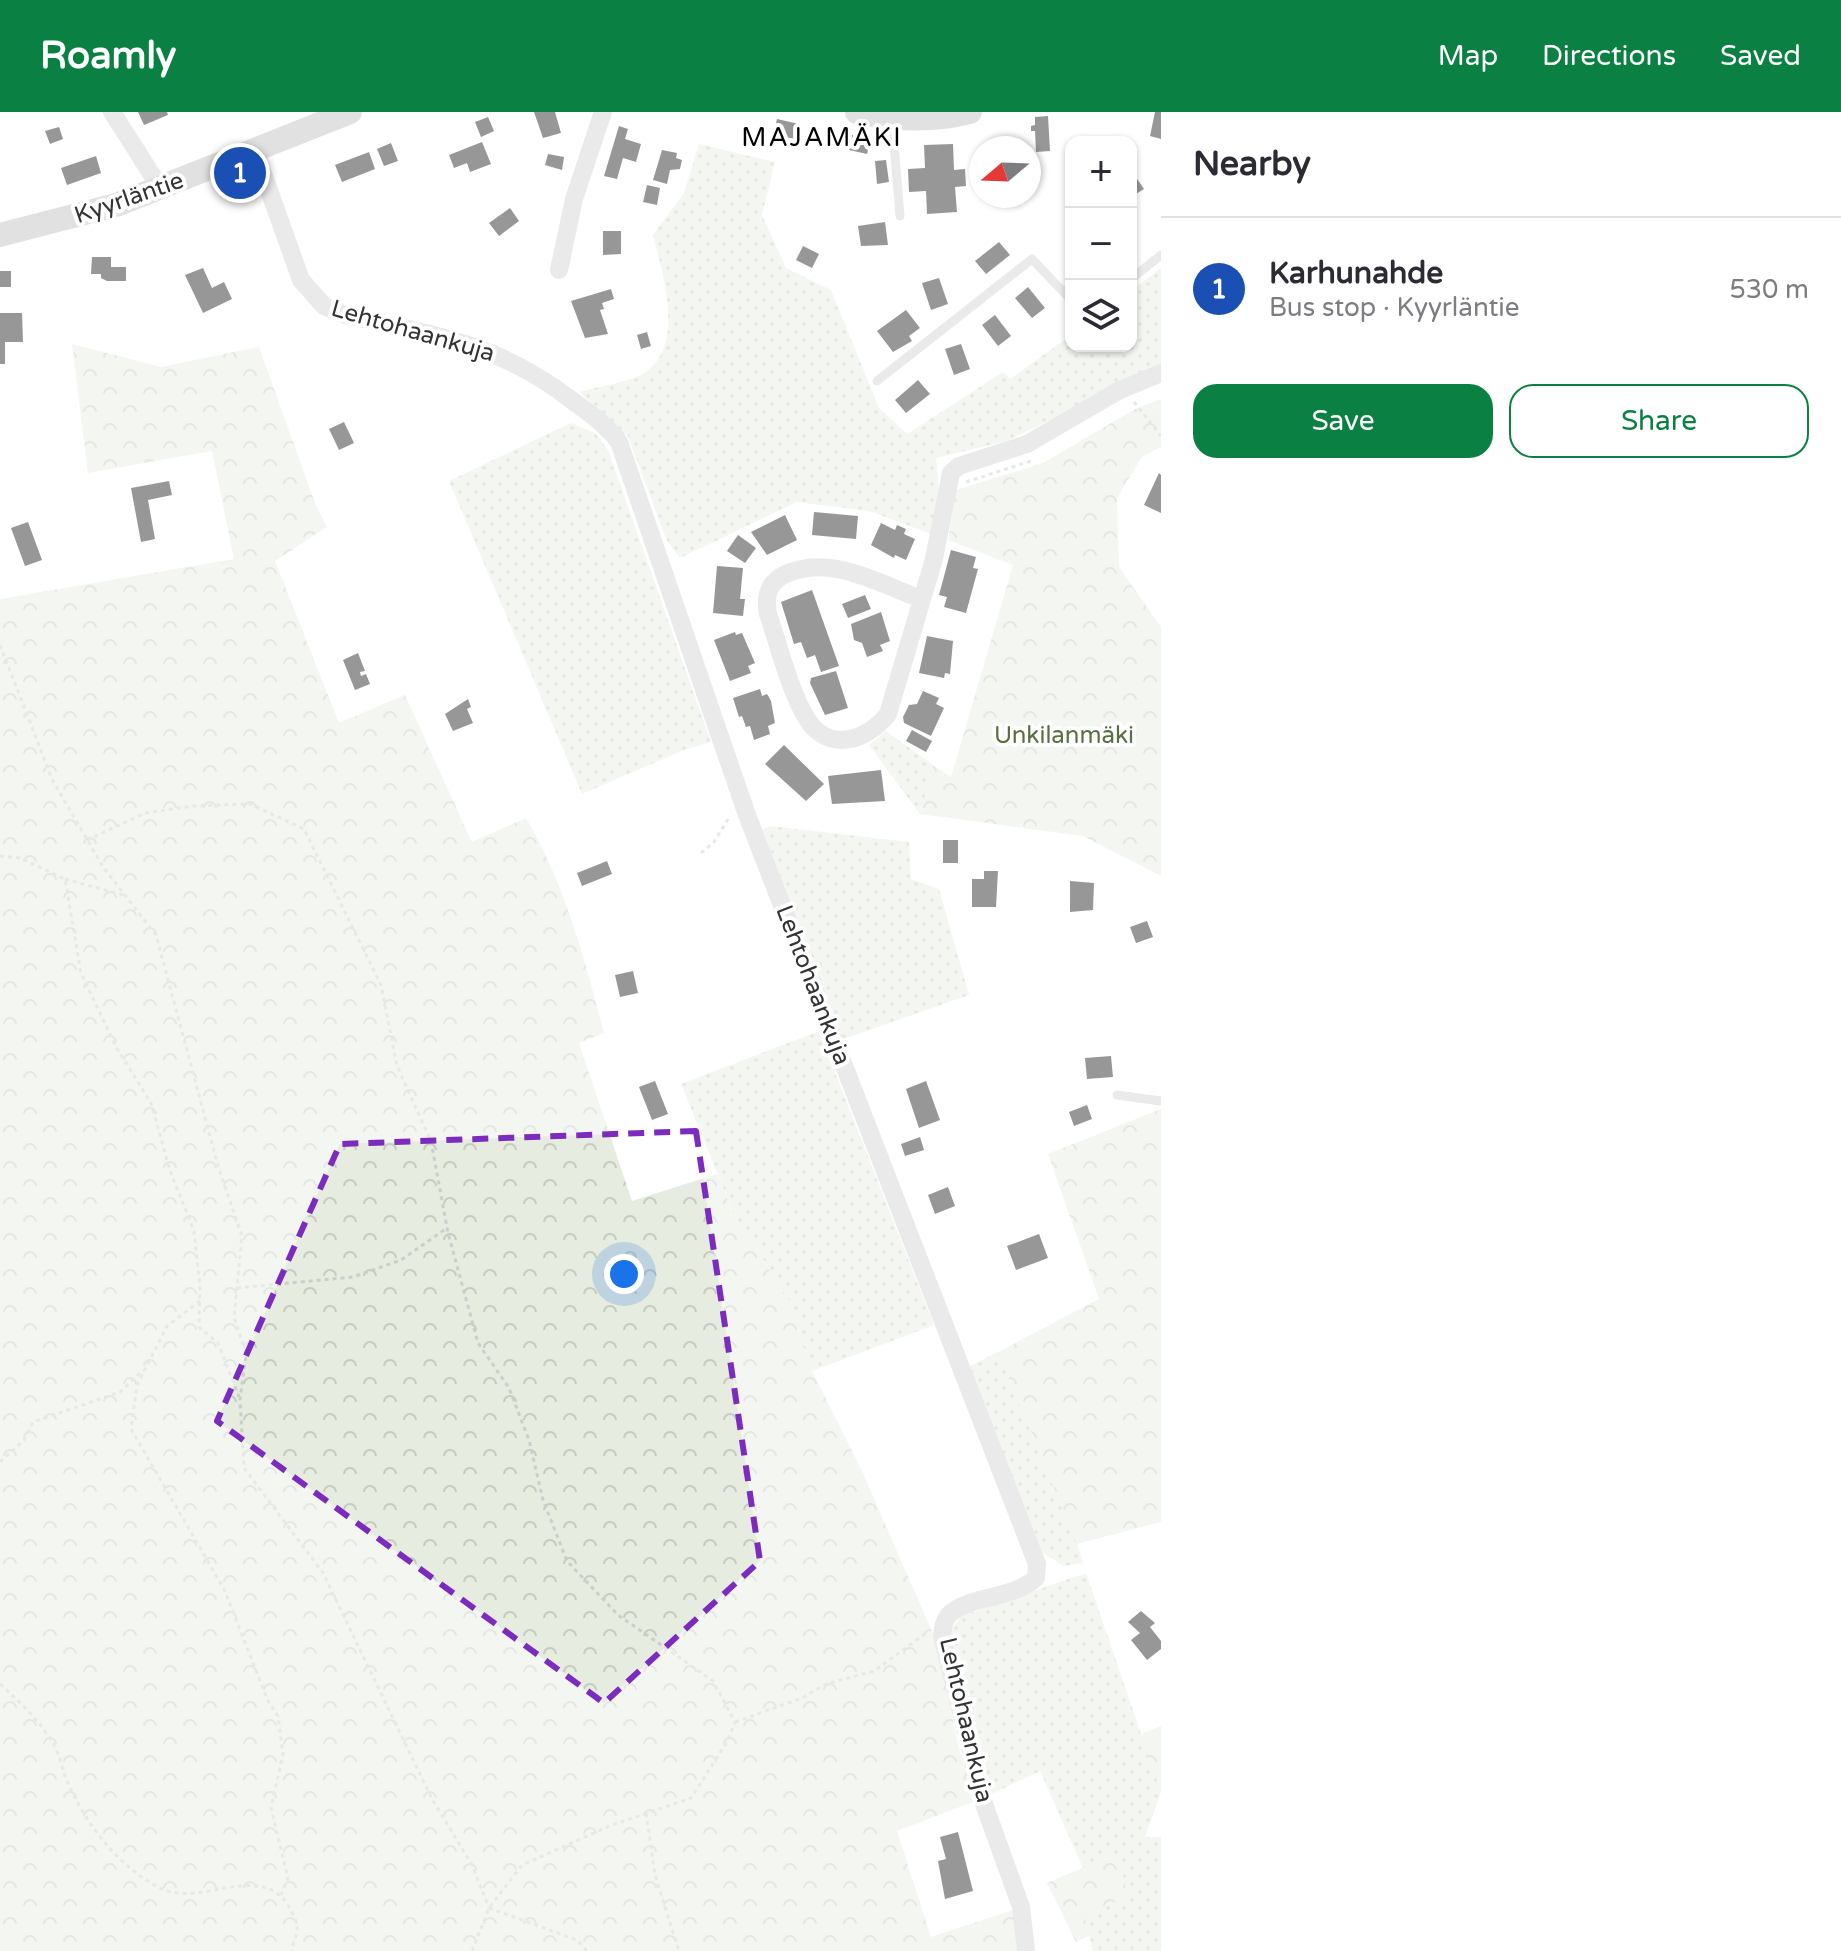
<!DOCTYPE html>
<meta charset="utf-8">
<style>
body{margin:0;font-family:"Varela Round",sans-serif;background:#f2f2f3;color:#2b2b33}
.controls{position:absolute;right:24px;top:24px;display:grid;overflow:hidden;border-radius:16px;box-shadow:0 2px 6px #0004}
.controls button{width:72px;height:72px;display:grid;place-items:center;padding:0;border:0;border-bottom:2px solid #e1e1e2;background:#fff;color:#2b2b33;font:40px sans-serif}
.compass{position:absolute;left:969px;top:24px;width:72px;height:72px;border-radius:50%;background:#fff;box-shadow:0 2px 6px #0004;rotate:251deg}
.you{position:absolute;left:624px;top:1162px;width:28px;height:28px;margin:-20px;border:6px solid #fff;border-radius:50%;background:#1a73e8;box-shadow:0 0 0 12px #1a73e833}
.badge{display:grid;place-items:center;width:52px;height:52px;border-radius:50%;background:#0b8043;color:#fff;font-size:26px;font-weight:700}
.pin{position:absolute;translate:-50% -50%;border:4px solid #fff;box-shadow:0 2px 8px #0006}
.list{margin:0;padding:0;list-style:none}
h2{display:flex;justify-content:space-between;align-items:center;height:104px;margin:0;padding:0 32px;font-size:34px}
h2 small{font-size:26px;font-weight:400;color:#7c7c81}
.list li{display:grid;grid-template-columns:52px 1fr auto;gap:24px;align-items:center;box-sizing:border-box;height:144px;padding:0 32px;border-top:2px solid #e1e1e2}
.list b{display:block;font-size:30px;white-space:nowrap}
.list p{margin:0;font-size:26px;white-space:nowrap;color:#7c7c81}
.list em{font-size:26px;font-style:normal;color:#7c7c81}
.actions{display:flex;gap:16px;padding:24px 32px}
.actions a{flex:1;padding:18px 0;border:2px solid #0b8043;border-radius:24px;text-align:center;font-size:28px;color:#0b8043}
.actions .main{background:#0b8043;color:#fff}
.icon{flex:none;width:44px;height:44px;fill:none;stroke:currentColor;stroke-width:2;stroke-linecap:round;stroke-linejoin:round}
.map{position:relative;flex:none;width:1161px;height:1839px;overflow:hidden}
header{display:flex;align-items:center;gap:48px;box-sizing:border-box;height:112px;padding:0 40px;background:#0b8043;color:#fff}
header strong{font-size:38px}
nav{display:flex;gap:44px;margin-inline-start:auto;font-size:28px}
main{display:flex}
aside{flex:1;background:#fff}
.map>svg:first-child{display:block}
</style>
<header>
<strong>Roamly</strong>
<nav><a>Map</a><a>Directions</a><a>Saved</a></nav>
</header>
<main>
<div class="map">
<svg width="1161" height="1839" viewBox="0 0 1161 1839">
<defs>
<pattern id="grass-dots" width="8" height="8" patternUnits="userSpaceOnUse" patternTransform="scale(2)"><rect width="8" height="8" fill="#e6ecdf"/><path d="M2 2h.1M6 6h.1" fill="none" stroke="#c6cbc0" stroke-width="1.8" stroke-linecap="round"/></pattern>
<pattern id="forest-crowns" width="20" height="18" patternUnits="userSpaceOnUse" patternTransform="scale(2)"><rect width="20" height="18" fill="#e6ecdf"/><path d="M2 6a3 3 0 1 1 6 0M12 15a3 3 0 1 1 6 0" fill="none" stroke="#c6cbc0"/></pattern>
</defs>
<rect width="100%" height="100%" fill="#fff"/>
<!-- grass -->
<path fill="url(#grass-dots)" d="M699,32L775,50L762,103L786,156L831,178L879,296L907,322L1003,260L1010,267L1071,223V234H1131V179L1161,156V254L1007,329L936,346L939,379L931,422L869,399L797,390L680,446L667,429L627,322L622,323L580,280C596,275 634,269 646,260C686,231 662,161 653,123L684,81Z
M571,311L595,321L608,338L711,630L684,638L582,682L449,369Z
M886,619L933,653L920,702L869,633Z
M770,714L909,730L911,767L939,777L969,883L841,928L763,718Z
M822,918L824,932L934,1213L812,1259L790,1190L733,1100L681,972Z
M998,1240L1077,1431L1083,1451L1064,1454L1039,1439L968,1255Z
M1086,1461L1161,1680L1145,1725H1161V1839H1093L1084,1805L1126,1785L1110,1745L1083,1756L1040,1659L987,1684L953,1528L951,1518L961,1504Z"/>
<!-- forest -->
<path fill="url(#forest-crowns)" d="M72,232L161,255L259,235L315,391L327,415L275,449L339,611L405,583L472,730L526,706C565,772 585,848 604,921L579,931L632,1089L717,1062L733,1100L790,1190L812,1259L862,1359L938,1533L958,1633L978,1688L897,1719L931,1825L1016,1797L1021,1839H0V487L234,447L212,339L88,361Z
M1161,287V335L1142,345L1117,386L1119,455L1161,515V764L1083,724L920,702L933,653L951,665L1013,453L948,428L956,378L1043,351L1135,297Z
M1161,997V1410L1077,1432L998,1240L1099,1187L1048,1042Z
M1161,1614V1680L1141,1622Z
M1110,1744C1122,1753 1127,1771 1126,1785L1085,1805L1089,1824L1076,1830L1047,1771Z"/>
<!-- building -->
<path fill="#1a1a1a" d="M138,0H167L168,3L144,13Z
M534,0H555L561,21L543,26Z
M1155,0H1161V27L1150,24Z
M1048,4L1050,39L1036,40L1035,19H1031V14L1035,13V5Z
M488,5L494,19L481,25L475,10Z
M777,7L799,12L796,27L773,23Z
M619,14L628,17L625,27L641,32L636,50L623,46L617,67L604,64Z
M59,15L63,27L50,32L45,19Z
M852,23L871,26L867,42L849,38Z
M482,30L491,52L470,60L467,51L454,56L449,43Z
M391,31L398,49L384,54L377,37Z
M953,32L954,58L965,57L966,74L955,75L957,100L927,102L926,79L909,80L908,57L925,56L924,33Z
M662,38L677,41L676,46L682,48L680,57L670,58L667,72L653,68Z
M369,40L375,57L342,70L335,53Z
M548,42L564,45L562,58L545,53Z
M96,44L101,61L67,73L61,56Z
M886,48L889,70L877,72L875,49Z
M1131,58L1144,77L1131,85Z
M647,73L660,76L657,93L643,90Z
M510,96L519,109L499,124L489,111Z
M885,110L888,133L861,134L858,114Z
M603,119H621V142L603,143Z
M999,130L1010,143L986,162L975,149Z
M803,134L819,142L812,156L796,148Z
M92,145H111V155H126V169H107L101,166V162H91Z
M203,156L212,176L224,170L232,187L203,201L185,163Z
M0,159H11V175H0Z
M939,166L948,192L931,198L922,171Z
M1028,175L1045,196L1032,206L1015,186Z
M611,177L614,187L602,191L604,197L600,198L608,222L585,226L571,189Z
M906,198L920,216L909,224L912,229L893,240L877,219Z
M0,201H22L23,230H5V252H0Z
M995,203L1011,224L998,234L982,213Z
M647,220L651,234L641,237L637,223Z
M961,232L970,257L954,263L945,237Z
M918,268L930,282L906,301L895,288Z
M344,310L354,331L339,338L329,317Z
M1159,361L1161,363V401L1144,393Z
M169,369L172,383L148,388L155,427L141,430L131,376Z
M814,400L858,404L856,427L812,423Z
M785,403L797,428L767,443L751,420Z
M28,410L42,448L25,454L11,416Z
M881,411L895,418L897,413L906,417L904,422L915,427L906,448L895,443L894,446L871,433Z
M738,423L756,436L745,451L727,439Z
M951,438L976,445L973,456L978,457L966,501L944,495L947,485L939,483Z
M717,454L743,456L740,487H745L743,504L713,501Z
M812,478L839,554L821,560L815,543L807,546L801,530L794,532L781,490Z
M865,483L871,497L848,506L842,492Z
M881,500L890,529L880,533L883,539L867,545L862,531L854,528L851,512Z
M735,520L736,523L742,521L755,551L748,554L751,561L730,569L714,528Z
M927,524L953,529L950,562L945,561L944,566L919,561Z
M358,541L365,559L360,560L361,564L366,562L370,572L355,578L343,548Z
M836,559L848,596L825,603L810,571L811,566Z
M760,577L762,584L767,582L771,589L775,611L768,614L770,622L754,628L750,614L746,615L742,604L739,605L733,586Z
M923,579L939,586L936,592L944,596L931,624L904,611L903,605L909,593L917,592Z
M468,587L471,595L467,597L473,611L453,619L445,602Z
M912,618L932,629L926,640L906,629Z
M784,633L824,672L806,689L765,652Z
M881,658L885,689L832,692L828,664Z
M943,728H958V751H943Z
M607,749L612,762L582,774L577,761Z
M984,759H998L996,795H972V767H984Z
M1070,769L1094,771L1093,798L1070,800Z
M1147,809L1153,825L1136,831L1130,815Z
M633,859L638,881L620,885L615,863Z
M1111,944L1113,965L1087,967L1085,946Z
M655,969L668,1002L652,1008L639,975Z
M926,969L940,1008L919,1016L906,977Z
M1087,993L1092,1007L1074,1014L1069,1000Z
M920,1025L924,1038L905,1044L901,1032Z
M948,1075L955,1094L935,1102L928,1083Z
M1039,1122L1048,1146L1016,1158L1007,1134Z
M1141,1499L1155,1511L1150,1515L1161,1529V1537L1147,1548L1131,1528L1140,1521L1128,1510Z
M958,1720L973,1779L945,1787L938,1749L946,1747L940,1725Z"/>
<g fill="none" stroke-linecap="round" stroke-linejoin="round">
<!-- path -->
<path stroke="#cdcdcd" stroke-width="3" stroke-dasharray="4 4" stroke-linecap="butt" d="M1134,290L1161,324
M966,370L1031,349
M0,533L52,667L103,755L156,823L218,1054L242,1124L234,1205L246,1241L240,1288L244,1356L323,1461L432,1687L472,1753L489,1796
M87,728L145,701L193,694L250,692L304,717L381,873L397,954L431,1029L448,1121L478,1231L509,1276L529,1328L543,1388L567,1449L618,1503L713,1569L735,1610L727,1630L691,1686L612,1713L522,1753L489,1796L472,1839
M701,741L714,730L730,704
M0,744L20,746L65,767L81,861L116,935L151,991L170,1059L194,1119L200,1175L199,1215L218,1231L239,1285
M65,767L123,783
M237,1176L353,1165L401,1148L447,1116
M200,1189L167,1214L137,1273L131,1317L224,1477L268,1589L278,1604L283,1642L271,1696L288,1766L281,1783
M0,1350L24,1328L33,1310L120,1280L143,1258
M0,1572C20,1590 39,1608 53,1631C60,1643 62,1658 68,1671C86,1712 117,1753 158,1775C199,1798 258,1748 288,1793C291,1799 297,1808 297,1815C298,1823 292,1831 292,1839
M735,1610L802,1586L826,1572L874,1559L925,1522
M646,1701L655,1763L679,1839
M489,1796L577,1828L587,1839"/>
<!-- lane -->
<path stroke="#d0d0d0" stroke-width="9" d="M892,8L900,104
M1131,167L1161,143
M877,269L1032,147L1071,188
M1117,983L1161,989"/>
<!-- street -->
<path stroke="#d0d0d0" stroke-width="18" d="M112,0L161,77
M255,39L301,168L324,194L345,203C437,224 496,230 573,289C590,302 607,313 619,330L747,703L1037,1452L1036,1466C1012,1487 975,1483 952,1500C944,1506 943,1515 942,1524L984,1692L1021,1795L1026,1839
M559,158L574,87L603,0
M921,487C878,471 827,440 782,464C767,473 765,486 768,502C779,534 790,580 807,607C829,642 868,628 888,602L934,447L951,361L959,354L1027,332L1118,279L1161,261"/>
<!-- secondary -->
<path stroke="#bdbdbd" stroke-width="24" d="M857,0C895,8 932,10 970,0
M0,123L116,93L350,0"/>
</g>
<!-- marked area -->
<path d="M0 0H1161V1839H0ZM696,1019L760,1449L604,1591L217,1309L340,1032Z" fill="#fff" fill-opacity=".55" fill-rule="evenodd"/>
<path fill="none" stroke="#7b2cbf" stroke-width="6" stroke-dasharray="16 10" stroke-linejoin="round" d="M696,1019L760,1449L604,1591L217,1309L340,1032Z"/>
<g text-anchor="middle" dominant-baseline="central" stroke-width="8" stroke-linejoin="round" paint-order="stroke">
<!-- street labels -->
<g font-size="24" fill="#333" stroke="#fff">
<text transform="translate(129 86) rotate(-19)">Kyyrläntie</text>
<text transform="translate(413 219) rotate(16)">Lehtohaankuja</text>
<text transform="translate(813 873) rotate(69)">Lehtohaankuja</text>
<text transform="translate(966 1608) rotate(77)">Lehtohaankuja</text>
</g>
<!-- park labels -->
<g font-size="24" fill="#56703f" stroke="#fff">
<text x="1064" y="623">Unkilanmäki</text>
</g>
<!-- neighbourhood labels -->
<g font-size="26" letter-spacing="2" fill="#000" stroke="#fff">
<text x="822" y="25">MAJAMÄKI</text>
</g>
</g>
</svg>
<div class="controls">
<button>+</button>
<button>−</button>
<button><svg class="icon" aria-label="layers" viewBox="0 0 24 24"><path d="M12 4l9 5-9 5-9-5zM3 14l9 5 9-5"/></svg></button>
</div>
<svg class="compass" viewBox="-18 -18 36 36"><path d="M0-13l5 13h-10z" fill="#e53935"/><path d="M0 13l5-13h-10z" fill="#7c7c81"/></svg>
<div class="you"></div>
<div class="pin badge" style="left:240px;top:61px;background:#1a4fb4">1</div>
</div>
<aside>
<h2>Nearby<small></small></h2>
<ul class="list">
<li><span class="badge" style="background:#1a4fb4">1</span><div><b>Karhunahde</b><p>Bus stop · Kyyrläntie</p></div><em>530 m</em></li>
</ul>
<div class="actions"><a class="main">Save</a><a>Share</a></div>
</aside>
</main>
